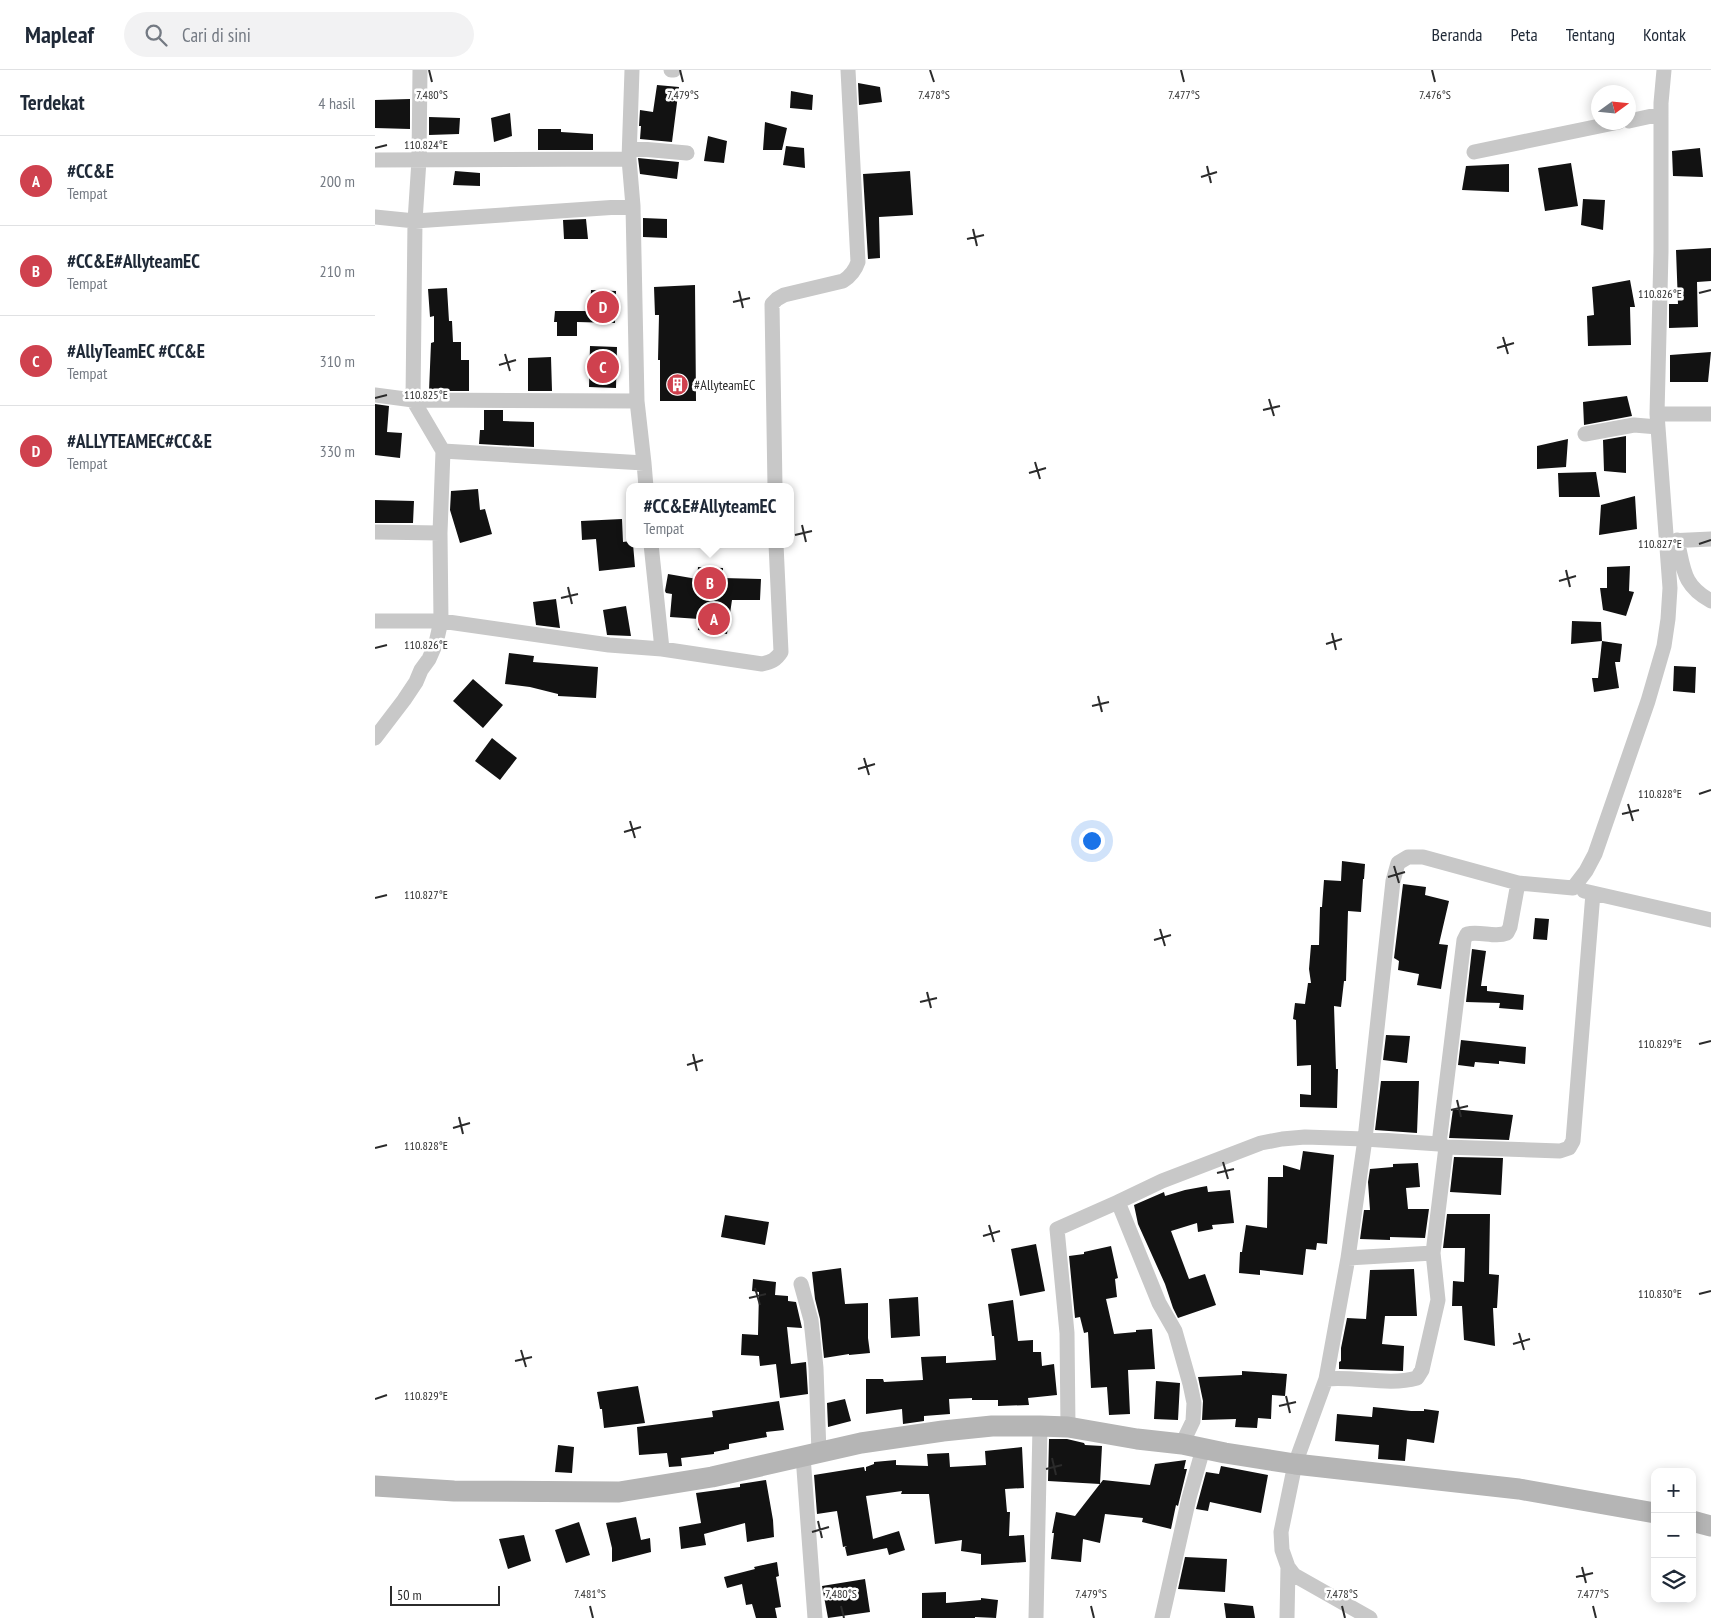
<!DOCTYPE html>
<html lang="id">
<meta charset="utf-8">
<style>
body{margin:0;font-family:"PT Sans Narrow",sans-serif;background:#f2f2f3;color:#1f2937}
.controls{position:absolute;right:15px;bottom:15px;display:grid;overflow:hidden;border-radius:10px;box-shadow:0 2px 12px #0003}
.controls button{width:45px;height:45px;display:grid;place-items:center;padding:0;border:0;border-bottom:1px solid #e0e1e3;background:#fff;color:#1f2937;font:25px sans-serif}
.compass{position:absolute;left:1216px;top:15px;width:45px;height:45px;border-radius:50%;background:#fff;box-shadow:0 2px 12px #0003;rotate:75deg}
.scale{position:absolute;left:15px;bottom:12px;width:110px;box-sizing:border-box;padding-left:5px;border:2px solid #2b2b2b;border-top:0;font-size:14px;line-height:18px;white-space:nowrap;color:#2b2b2b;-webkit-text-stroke:4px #fff;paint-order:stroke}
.you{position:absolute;left:716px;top:770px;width:18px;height:18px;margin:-12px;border:4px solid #fff;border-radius:50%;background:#1a73e8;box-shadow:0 0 0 8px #1a73e833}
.badge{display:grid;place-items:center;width:32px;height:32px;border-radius:50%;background:#cf414e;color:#fff;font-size:16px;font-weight:700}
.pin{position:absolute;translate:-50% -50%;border:2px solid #fff;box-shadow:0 1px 5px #0006}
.popup{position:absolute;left:251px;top:413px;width:168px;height:65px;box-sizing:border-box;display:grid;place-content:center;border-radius:10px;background:#fff;filter:drop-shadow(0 1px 4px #0005);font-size:16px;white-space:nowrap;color:#747a83}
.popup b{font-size:19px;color:#1f2937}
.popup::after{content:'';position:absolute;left:50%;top:100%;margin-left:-10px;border:10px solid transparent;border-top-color:#fff}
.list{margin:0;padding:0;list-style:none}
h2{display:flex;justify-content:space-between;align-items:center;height:65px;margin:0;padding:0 20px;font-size:21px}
h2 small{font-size:16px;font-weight:400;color:#747a83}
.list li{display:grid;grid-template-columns:32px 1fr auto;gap:15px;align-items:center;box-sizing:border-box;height:90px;padding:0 20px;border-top:1px solid #e0e1e3}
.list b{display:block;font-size:19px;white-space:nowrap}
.list p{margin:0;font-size:16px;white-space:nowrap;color:#747a83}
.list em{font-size:16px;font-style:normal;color:#747a83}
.icon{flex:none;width:28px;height:28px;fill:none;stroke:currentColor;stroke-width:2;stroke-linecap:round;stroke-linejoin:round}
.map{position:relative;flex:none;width:1336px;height:1548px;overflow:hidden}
header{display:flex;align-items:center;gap:30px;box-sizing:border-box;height:70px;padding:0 25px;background:#fff;border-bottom:1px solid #e0e1e3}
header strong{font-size:24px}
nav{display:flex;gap:28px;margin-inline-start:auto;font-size:18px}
.search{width:350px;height:45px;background:#f2f2f3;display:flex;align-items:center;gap:12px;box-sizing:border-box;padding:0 18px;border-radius:28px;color:#747a83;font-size:19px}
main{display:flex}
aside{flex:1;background:#fff}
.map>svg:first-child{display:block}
</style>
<header>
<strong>Mapleaf</strong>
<div class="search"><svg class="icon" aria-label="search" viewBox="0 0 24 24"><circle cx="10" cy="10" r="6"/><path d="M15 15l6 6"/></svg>Cari di sini</div>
<nav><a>Beranda</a><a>Peta</a><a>Tentang</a><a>Kontak</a></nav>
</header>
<main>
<aside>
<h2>Terdekat<small>4 hasil</small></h2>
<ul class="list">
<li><span class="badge">A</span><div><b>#CC&amp;E</b><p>Tempat</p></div><em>200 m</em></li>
<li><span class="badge">B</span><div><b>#CC&amp;E#AllyteamEC</b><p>Tempat</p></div><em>210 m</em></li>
<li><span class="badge">C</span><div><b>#AllyTeamEC #CC&amp;E</b><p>Tempat</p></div><em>310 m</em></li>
<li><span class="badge">D</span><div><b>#ALLYTEAMEC#CC&amp;E</b><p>Tempat</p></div><em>330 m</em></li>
</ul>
</aside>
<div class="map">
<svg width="1336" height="1548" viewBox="0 0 1336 1548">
<rect width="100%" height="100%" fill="#fff"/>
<!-- building -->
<path fill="#121212" d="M483,13L505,17L507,32L484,35Z
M282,15L304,17L297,72L265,69L266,56H264L265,40L278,42Z
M416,21L438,25L437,40L415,38Z
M35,29V59L0,58V30Z
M135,43L137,66L119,72L116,48Z
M54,47L85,48L84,64L54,65Z
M390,52L412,58L407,80H388Z
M163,59H186V62L218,64V80H163Z
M333,66L352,71L349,93L329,91Z
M411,76L429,78L430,98L408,95Z
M1325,78L1328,107L1298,106L1297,81Z
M263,88L304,92L302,109L265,104Z
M1196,93L1203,136L1170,141L1163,98Z
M1134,94V122L1087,120L1091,96Z
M80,101L105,103V116L78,115Z
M535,101L538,145L504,147L505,188L493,189L488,104Z
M1208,129L1230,130L1228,160L1206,155Z
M268,148L292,149V168L268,167Z
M211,149L213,169H189L188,150Z
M1336,178V211L1322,212L1323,257L1294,258V234H1303L1301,180Z
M1255,210L1260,237H1255L1256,275L1213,276L1212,246L1219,245L1217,217Z
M320,215L321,331H285V290H283L284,245H280L279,217Z
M72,218L74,251H77L78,272H86V290H94V321H54L56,273L59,272V246L55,247L53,219Z
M216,220L241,221L240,253L202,252V266H182V252H179L180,241H215Z
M215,276L242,277L241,318L214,317Z
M1336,282L1333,312H1295V285Z
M176,287L177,321H153V288Z
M1252,326L1257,346L1209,355L1208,332Z
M0,334L14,336L12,362L27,363L25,388L0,385Z
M109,340H128V351L159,352V377L104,374L105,360H109Z
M1251,366V403L1229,401L1228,370Z
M1193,369L1191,397L1162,399V376Z
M1221,402L1225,427H1184L1183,403Z
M103,419L105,440L110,439L117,464L85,473L75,440L76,421Z
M1260,426L1262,459L1224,465L1226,435Z
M0,430L39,431L38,453H0Z
M247,449L248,472L255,471V474H258L260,497L224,501L221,469L207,470L206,451Z
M1255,496L1254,521L1259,522L1251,546L1228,540L1225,518H1232V497Z
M323,497L348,498V508L386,509L385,530H357L352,564L323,560L324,549L295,547L297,524L291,523L290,521L293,504L322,509Z
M181,529L185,558L161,555L158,532Z
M251,536L256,566L232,565L228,540Z
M1197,551L1226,552L1227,571L1196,574Z
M1227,571L1247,574L1245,592H1240L1244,618L1219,622L1217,608H1223Z
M134,583L159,586L158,592L223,597L221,628L183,626V624L155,617L130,614Z
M1299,596L1321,597L1320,623L1298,621Z
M98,609L128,635L108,658L78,631Z
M117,668L142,688L125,710L100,691Z
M967,791L990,794L989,809H988L986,842L973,841L971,911H969L966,937L959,936L961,999H963L962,1038L925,1037V1024L936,1025V995L922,996L921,950L918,949L920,933L930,934L933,913H936L934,899L936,875H944L945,837H947L949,810L966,811Z
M1028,814L1051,817L1050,825L1074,831L1064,874L1073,875L1066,919L1042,915L1044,904L1023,900L1024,891L1019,888Z
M1160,848L1174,849L1172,870L1158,869Z
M1097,879L1111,881L1106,916H1112V921L1149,925L1148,940L1124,938L1125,933L1091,932Z
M1011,965L1035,966L1032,993L1008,990Z
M1086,970L1151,977L1150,994L1124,991V994L1100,992L1099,997L1083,995Z
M1006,1011H1044L1042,1063L1000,1060Z
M1078,1039L1138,1045L1134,1070L1074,1068Z
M928,1081L959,1085L952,1174L942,1173L941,1180L931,1179L928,1205L885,1200V1205L864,1203L865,1182H867L871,1155L892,1158L893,1107H908V1095L925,1100Z
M1079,1087L1128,1088L1126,1125L1075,1122Z
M1043,1093L1045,1117L1031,1118L1033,1139H1054L1050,1168L1015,1167V1170L985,1169L989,1140H995L993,1112L995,1099L1018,1097V1094Z
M832,1116L833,1122L855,1120L859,1153L837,1155L838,1159L823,1162L822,1153L796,1161L814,1209L830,1204L841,1235L803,1248L798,1238L790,1214L763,1154L759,1135L789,1122L790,1126L810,1120Z
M1072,1144H1115L1114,1204L1124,1205L1122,1238H1118L1120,1276L1089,1270L1087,1236H1077L1078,1211L1089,1212L1090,1178H1068Z
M350,1145L394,1152L390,1175L346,1167Z
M661,1174L670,1221L645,1226L636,1179Z
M736,1176L743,1208L740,1209L742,1227L731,1229L739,1264L761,1262V1260L777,1259L780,1299L753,1300L755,1344L734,1345L732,1317L716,1318L713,1262L709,1263L705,1247L700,1248L694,1186L709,1184V1182Z
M466,1198L470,1234L493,1233V1268L495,1283L474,1285V1284L449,1288L445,1249L440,1229L437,1202Z
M1039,1199L1042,1246H1010L1007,1274L1029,1276L1028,1301L964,1299V1292L966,1291V1278L972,1248L991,1249L995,1200Z
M378,1209L401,1212L400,1225L413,1226V1231L421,1232L427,1258L412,1257L416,1294L431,1292L433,1324L405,1328L401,1294L385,1296L384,1286L366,1285L367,1264L383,1265L384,1222L377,1221Z
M543,1227L545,1266L516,1268L514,1229Z
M638,1230L643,1271L658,1270V1282H666L667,1296L679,1294L682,1325L653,1328L654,1335L623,1336V1330H597V1328L574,1329L575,1344L549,1346V1351L528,1354L527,1339L491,1344V1309H508L509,1312L548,1310L546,1287L571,1286V1293L621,1290L619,1266H617L613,1234Z
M867,1301L912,1304L910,1326L897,1325L896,1349L883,1348L882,1358L860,1357L861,1349L827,1350L828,1331L823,1307L867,1305Z
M781,1311L805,1313L803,1350L779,1349Z
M263,1316L270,1353L229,1358L227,1339H225L222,1322Z
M470,1329L476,1351L453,1357L452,1333Z
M404,1331L409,1360L391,1362L392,1367L354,1374V1379L339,1382V1384L306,1388L307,1396L294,1397L292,1383L264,1385L262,1357L338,1347L337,1341Z
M998,1337L1036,1341H1049V1339L1064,1341L1059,1373L1032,1369L1030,1391L1003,1389L1004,1375L960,1371L962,1344L997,1347Z
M674,1369H692L709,1373L710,1375L727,1376L725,1414L673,1411Z
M183,1375L199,1377L197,1403L180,1402Z
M647,1377L649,1418L630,1419L632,1442H635L634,1466L649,1465L651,1492L606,1495V1484L586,1481L587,1470L560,1474L554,1424H526L527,1421L491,1426L498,1469L524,1461L530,1480L514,1485L512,1478L472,1486L470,1477L472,1476L468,1477L462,1441L442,1444L439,1405L489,1397L490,1401H491V1397L499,1394V1392L521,1390V1395L553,1396L552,1384L574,1383L575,1397L611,1395L610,1381Z
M811,1390L809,1399H812L803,1436L801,1435L796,1459L767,1452L768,1448L730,1444L725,1473L708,1469L706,1492L676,1489L679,1463H677L681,1442L700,1446L728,1410L775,1415L780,1394Z
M846,1396L893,1405L886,1443L835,1432L833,1441L821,1439L831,1402L844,1404Z
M391,1410L398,1450L399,1467L372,1472L370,1453L329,1464L331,1475L306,1479L304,1457L326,1453L321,1423L365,1417V1414Z
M261,1447L266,1470L275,1468L276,1482L237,1492V1478L231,1453Z
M204,1452L215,1485L191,1493L180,1460Z
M149,1465L156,1491L133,1499L124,1469Z
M810,1487L852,1489L850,1522L803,1519Z
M402,1492L404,1506L401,1507L406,1537L400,1538L402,1548H381L377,1534L371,1535L367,1514L352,1518L349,1507L380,1499L379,1497Z
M490,1509L495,1542L453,1548L447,1516Z
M571,1522V1533L606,1530V1528L623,1530L621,1548L600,1547V1548H547V1523Z
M849,1533L878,1536L880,1548H851Z"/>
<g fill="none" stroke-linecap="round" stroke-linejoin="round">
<!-- street -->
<path stroke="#c8c8c8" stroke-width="15" d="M257,0L254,89L258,136L262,331L269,393
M296,0H299
M1254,51L1286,44
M255,78L312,83
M1099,82L1244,52
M0,90L254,89
M0,147L40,151L258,136
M0,325L38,330L262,331
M1282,344H1336
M1210,364L1259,355L1283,357
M68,381L269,393L271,417
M400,417L397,234L402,229L409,225L468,211C476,206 480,201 483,192L473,0
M0,462L65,463
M1302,470C1309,499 1307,515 1336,531
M1293,471L1336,469
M276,474L287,579
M0,551H66L234,575L287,579L387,594C396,592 401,590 406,582L401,474
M0,668L29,630L41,612L46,600L54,589L61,573L66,551L65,463L68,381L38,330L40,151L44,90L45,0
M1209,821L1336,850
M1064,1074L1089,870L1092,864C1106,861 1120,868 1132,863L1135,857L1143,813
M973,1188L1058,1183
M426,1214L436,1250L441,1298L444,1383
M951,1309C981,1306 1013,1316 1042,1308L1047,1300L1063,1230L1058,1183L1071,1077
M693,1357L692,1263L682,1159L743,1132
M807,1374L818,1351L819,1333L815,1314L800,1261L784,1233L743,1132L787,1111L886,1073L907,1069L930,1067L990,1069L1064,1074L1071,1077L1185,1081L1194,1078L1198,1071L1218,823
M428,1386L440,1548
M661,1548L665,1356
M787,1548L814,1428L828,1379
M912,1548L913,1497
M995,1548L919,1505L913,1497L907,1480L906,1462L920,1394L951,1309L973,1188L990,1069L1018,811L1023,793L1033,787H1048L1143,813L1198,818L1211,801L1220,784L1273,631L1289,576L1293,549L1295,518L1282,344L1286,182V33L1289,0"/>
<!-- secondary -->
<path stroke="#b5b5b5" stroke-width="21" d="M0,1416L79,1421L244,1422L337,1407L486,1373L568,1361L617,1356H665L693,1357L762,1369L807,1374L850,1383L920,1394L1144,1419L1280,1443
M1317,1451L1336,1456"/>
</g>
<!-- ticks -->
<path fill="none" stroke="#2b2b2b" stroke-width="2" d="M54,0L57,12M305,0L308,12M555,0L559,12M806,0L809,12M1057,0L1060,12M0,78L12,75M832,96L836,113M826,107L842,102M598,159L602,176M592,169L609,165M364,221L368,238M1324,223L1336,220M358,232L375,228M1128,267L1133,284M1122,278L1139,273M130,284L135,301M124,295L141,290M0,328L12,325M894,329L899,346M888,340L905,336M660,392L665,409M654,403L671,398M427,455L431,472M420,465L437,461M1324,474L1336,470M1191,500L1195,517M1184,511L1201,506M193,517L197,534M186,528L203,524M957,563L961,580M951,574L967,569M0,578L12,575M723,626L727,642M717,636L734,632M489,688L494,705M483,699L500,694M1324,724L1336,720M1253,734L1258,751M1247,744L1264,740M255,751L260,768M249,762L266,757M1019,796L1024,813M1013,807L1030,802M0,828L12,825M785,859L790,876M779,870L796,865M552,922L556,938M545,932L562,928M1324,974L1336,971M318,984L322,1001M312,995L328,990M1082,1030L1086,1047M1076,1040L1093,1036M84,1047L88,1064M78,1058L95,1053M0,1078L12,1075M848,1092L853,1109M842,1103L859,1099M614,1155L619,1172M608,1166L625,1161M380,1218L385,1235M1324,1224L1336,1221M374,1228L391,1224M1144,1263L1149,1280M1138,1274L1155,1269M146,1280L151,1297M140,1291L157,1287M911,1326L915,1343M0,1329L12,1325M904,1336L921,1332M677,1388L681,1405M671,1399L687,1395M443,1451L447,1468M437,1462L454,1457M1207,1497L1211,1513M1201,1507L1218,1503M215,1536L218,1548M466,1536L469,1548M716,1536L719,1548M967,1536L970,1548M1218,1536L1221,1548"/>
<!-- icons -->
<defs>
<symbol id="building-disc" viewBox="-11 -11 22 22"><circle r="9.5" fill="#cf414e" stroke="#fff"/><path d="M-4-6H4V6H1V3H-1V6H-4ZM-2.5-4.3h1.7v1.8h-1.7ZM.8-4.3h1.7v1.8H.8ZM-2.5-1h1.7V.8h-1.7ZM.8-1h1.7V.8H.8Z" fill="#fff"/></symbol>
</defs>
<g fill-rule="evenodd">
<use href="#building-disc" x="290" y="302" width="25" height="25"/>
</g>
<g text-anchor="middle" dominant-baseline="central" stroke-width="5" stroke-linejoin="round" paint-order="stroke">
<!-- poi labels -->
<g font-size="14" fill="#2b2b2b" stroke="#fff" text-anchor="start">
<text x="319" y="315">#AllyteamEC</text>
</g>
</g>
<g font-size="12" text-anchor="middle" fill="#2b2b2b" stroke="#fff" stroke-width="5" stroke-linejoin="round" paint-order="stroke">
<text x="57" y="29">7.480°S</text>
<text x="308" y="29">7.479°S</text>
<text x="559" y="29">7.478°S</text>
<text x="809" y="29">7.477°S</text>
<text x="1060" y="29">7.476°S</text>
<text x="51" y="79">110.824°E</text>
<text x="1285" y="228">110.826°E</text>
<text x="51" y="329">110.825°E</text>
<text x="1285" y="478">110.827°E</text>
<text x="51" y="579">110.826°E</text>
<text x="1285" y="728">110.828°E</text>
<text x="51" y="829">110.827°E</text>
<text x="1285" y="978">110.829°E</text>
<text x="51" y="1080">110.828°E</text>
<text x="1285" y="1228">110.830°E</text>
<text x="51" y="1330">110.829°E</text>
<text x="215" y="1528">7.481°S</text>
<text x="466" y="1528">7.480°S</text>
<text x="716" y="1528">7.479°S</text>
<text x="967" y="1528">7.478°S</text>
<text x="1218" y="1528">7.477°S</text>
</g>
</svg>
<div class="controls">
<button>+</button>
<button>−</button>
<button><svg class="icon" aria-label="layers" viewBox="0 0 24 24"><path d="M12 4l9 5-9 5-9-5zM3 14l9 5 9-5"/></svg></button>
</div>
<svg class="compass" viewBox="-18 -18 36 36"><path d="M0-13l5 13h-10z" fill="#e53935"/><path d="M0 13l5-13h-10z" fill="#747a83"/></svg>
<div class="scale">50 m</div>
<div class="you"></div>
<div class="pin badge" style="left:339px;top:549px">A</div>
<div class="pin badge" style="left:335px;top:513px">B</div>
<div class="popup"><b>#CC&amp;E#AllyteamEC</b>Tempat</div>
<div class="pin badge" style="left:228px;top:297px">C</div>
<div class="pin badge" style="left:228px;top:237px">D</div>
</div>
</main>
